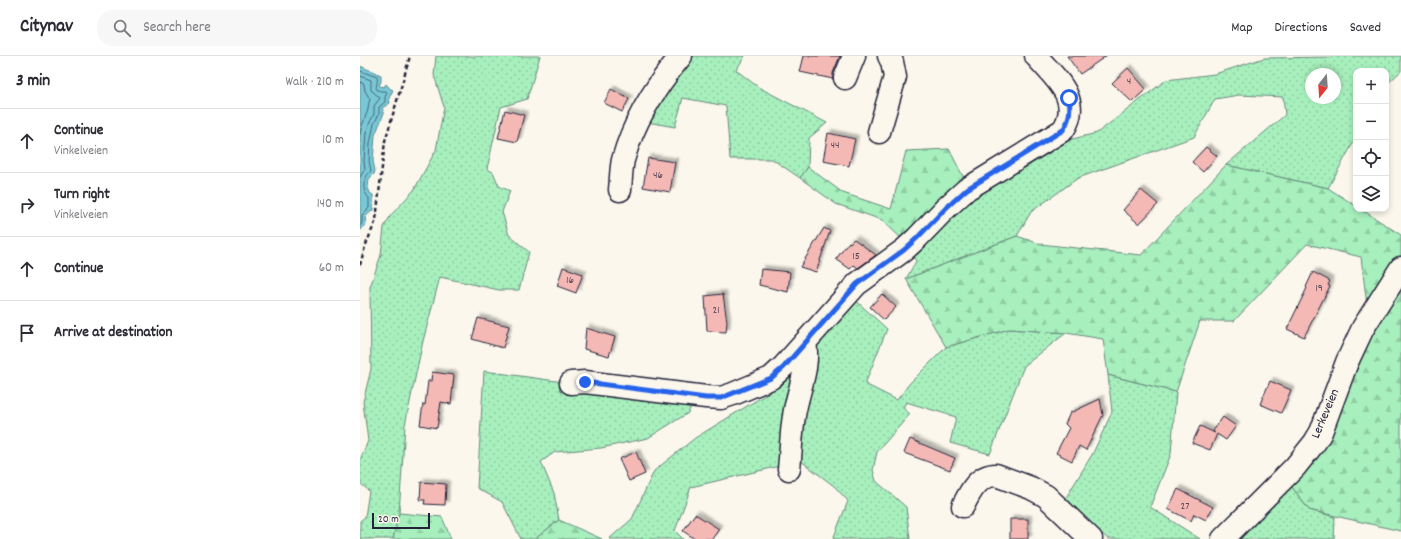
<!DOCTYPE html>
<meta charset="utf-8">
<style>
body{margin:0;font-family:Dekko,sans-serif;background:#f7f7f7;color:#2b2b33}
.controls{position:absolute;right:12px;top:12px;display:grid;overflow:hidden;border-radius:8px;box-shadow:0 2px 6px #0003}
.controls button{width:36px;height:36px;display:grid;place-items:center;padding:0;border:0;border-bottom:1px solid #e1e1e2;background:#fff;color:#2b2b33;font:20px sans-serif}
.compass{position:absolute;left:945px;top:12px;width:36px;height:36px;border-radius:50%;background:#fff;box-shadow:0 2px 6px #0003;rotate:197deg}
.scale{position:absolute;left:12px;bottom:10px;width:58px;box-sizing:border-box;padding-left:4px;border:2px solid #22223b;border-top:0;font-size:11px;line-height:14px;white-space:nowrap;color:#22223b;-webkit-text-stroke:3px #fbf7ec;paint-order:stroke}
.stop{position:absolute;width:12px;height:12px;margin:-9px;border:3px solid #2563eb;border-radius:50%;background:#fff}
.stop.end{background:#2563eb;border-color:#fff;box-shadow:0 1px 4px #0008}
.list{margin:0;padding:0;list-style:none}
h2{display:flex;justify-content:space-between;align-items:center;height:52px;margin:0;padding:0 16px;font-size:17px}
h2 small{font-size:13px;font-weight:400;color:#7c7c81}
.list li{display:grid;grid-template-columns:26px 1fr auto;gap:12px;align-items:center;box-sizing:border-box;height:64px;padding:0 16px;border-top:1px solid #e1e1e2}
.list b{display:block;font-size:15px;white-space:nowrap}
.list p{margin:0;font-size:13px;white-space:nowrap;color:#7c7c81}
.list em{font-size:13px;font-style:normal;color:#7c7c81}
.icon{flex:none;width:22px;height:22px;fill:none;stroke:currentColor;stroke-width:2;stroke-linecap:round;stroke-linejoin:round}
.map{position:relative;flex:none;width:1041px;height:483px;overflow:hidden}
header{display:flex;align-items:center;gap:24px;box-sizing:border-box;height:56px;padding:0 20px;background:#fff;border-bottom:1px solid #e1e1e2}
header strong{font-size:19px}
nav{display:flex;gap:22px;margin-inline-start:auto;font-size:14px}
.search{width:280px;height:36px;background:#f7f7f7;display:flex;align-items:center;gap:10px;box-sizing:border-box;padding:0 14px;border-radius:16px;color:#7c7c81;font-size:15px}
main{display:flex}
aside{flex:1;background:#fff}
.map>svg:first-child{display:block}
</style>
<header>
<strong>Citynav</strong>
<div class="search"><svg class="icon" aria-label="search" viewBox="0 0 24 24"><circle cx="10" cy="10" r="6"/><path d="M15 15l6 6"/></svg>Search here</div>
<nav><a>Map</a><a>Directions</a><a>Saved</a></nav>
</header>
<main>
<aside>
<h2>3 min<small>Walk · 210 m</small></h2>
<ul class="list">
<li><svg class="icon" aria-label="ahead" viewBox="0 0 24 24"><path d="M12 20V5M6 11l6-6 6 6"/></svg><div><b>Continue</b><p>Vinkelveien</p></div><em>10 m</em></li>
<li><svg class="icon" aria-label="right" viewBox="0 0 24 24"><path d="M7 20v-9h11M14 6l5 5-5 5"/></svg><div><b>Turn right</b><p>Vinkelveien</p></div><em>140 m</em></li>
<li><svg class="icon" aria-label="ahead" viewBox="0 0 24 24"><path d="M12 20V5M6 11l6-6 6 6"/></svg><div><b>Continue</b></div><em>60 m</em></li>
<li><svg class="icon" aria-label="arrive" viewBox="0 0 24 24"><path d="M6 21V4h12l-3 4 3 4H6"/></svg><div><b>Arrive at destination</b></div></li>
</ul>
</aside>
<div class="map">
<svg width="1041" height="483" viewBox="0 0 1041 483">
<defs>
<pattern id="grass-dots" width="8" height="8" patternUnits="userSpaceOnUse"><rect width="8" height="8" fill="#a7efbc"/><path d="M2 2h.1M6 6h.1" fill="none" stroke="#8fcda2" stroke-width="1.8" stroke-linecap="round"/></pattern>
<pattern id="forest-firs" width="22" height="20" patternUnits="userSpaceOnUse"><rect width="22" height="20" fill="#a7efbc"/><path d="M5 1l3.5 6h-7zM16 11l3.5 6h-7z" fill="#8fcda2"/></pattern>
<filter id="shadow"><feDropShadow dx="3.5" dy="-3.5" stdDeviation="1" flood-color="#0004"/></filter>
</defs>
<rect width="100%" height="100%" fill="#fbf7ec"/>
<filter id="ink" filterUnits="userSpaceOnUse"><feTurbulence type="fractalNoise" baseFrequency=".025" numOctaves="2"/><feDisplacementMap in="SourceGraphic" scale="8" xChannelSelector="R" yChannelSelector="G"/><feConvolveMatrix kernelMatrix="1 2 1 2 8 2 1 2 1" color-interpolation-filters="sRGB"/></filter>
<g filter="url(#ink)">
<!-- grass -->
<path fill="url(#grass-dots)" stroke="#64887c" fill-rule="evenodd" d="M76,0H180L167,43L141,51L127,113L133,116L139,130L150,135L142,156L149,179L169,196L159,234H139L80,221L63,285L45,369L39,457L33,483H0V465L5,461L9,435L0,427V404L8,385L3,346L11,313L10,231L21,199L24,171L31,159L54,134L76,94L84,51L74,19Z
M327,0H385L376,14L398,31L467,67L449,82L448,111L440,122L412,103H370L366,50L323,42L315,71L287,66Z
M974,0H1041V15L1026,29V15H996V82L968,132L866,109L925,59L923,41L879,39L855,43L834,81L718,122L671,156L657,180L546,223L556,205L545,186L696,87L737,77L806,24L855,18L904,2L973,1ZM951,18H975V42H951Z
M492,241L527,273L505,328L537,344L549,328L586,291L649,273L706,277L664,310L630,398L590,387L596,361L546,346L543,352L550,358L517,396L513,414L516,425L546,451L550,483H473L488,445L474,430L441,405L331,431L315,475L323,483H249L272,463L294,415L335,382L423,328L453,296Z
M124,315L334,344L328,357L288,382L241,392L195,396L181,406L194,437L199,464L175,483H161L142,446L117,432Z
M748,319L816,336L811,398L790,451L840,483H748L704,445L733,397L752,356Z
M929,427L949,454L975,461L974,483H873Z"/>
<!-- forest -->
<path fill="url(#forest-firs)" stroke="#64887c" d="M589,93L613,140L545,186L522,164L476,148L440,122L448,111L483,137L531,153L546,95Z
M866,109L968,132L996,150V153H1001L1041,179V475L949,454L929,427L963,390L1011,282L1001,201L947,188L874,265H840L816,336L748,319L743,283L706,277L649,273L586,291L546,223L657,180L680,188L781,199Z
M39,457L82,461L91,483H33Z
M199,464L242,483H175Z"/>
<!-- water -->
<path fill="#79c8d5" stroke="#568697" d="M0,10L21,19V25L19,30L24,31L26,28L28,30L29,32L33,34L29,42L30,47L22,52L24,57L15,79L13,105L15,115L14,118L9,123L8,132L10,137L13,139V154L5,161L6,168L0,175Z"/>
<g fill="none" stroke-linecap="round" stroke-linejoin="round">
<!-- shore -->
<path stroke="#456479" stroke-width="1" d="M0,15L17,21C19,29 10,36 26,35L27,37L25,41V46L19,51V58L14,68L10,87L9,105L11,115C3,122 1,134 9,142V152L2,159V167L0,170
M0,20L11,24V34L20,42L14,50V58L10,66L6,77L4,105L5,113L0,121
M0,26L4,28L5,35L10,43C8,48 9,54 6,59C4,65 1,71 0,78"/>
</g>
<!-- building -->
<path fill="#f5b9b5" stroke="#22223b" filter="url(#shadow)" d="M444,0H480L473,17V23L440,16Z
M707,0H746L720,18Z
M768,12L786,33L772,46L752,27Z
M251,33L269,43L262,56L244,47Z
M145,54L164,59L157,86L138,82Z
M468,77L495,83L489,110L463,105Z
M846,91L857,100L843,116L832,106Z
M288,102L315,106L310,136L283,131Z
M781,134L798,148L779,168L763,154Z
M464,172L470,175L456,216L440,211Z
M494,183L516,199L498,212L494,209L490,213L476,203L489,186L490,187Z
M203,211L223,218L216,237L197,230Z
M401,213L430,216L428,236L399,229Z
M953,216L970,225L968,229L970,230L944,281L927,273L947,232L946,231Z
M363,238L367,266L366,276L347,275L345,240Z
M522,238L536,251L524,264L510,251Z
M118,262L149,270L143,292L112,283Z
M226,272L255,281L249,300L224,293Z
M72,316L94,319L91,348L81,346L77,372L60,369L63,348L65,349L68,325H71Z
M910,325L931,334L921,357L900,348Z
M740,343L743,359L726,394L719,390L712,405L696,397L709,372L705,368L710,357Z
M863,361L876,370L866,384L857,378L850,394L832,387L840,370L855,377L853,375Z
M550,383L595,402L590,414L544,397Z
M276,396L285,418L269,425L259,403Z
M61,426L86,428L85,449L64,448L65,444H60Z
M818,433L853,451L846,464L834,458L831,465L808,453Z
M335,458L359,473L352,483H335L323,475Z
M650,463H668V483H650Z"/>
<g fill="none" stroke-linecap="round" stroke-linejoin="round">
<defs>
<path id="minor" d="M485,22L494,0
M519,76L535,21L532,6L529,0
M260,134C261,124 261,113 263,104C274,64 295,31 321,0
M211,327L225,326L346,341L361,342L373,338L411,322L423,311L497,228L544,194L557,182L586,152L607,133L703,74C723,44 695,22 676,0
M429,413C431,396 431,378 434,360C437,337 450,311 445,287
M603,450C610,436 618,419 636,419L671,432L686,440L731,483
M863,483L935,411L955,386L961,376L987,306L1003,272L1041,212"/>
</defs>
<!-- minor casing -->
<use href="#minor" stroke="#22223b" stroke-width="25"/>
<!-- path -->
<path stroke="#22223b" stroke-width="2.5" stroke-dasharray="4 3" stroke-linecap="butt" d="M0,209L5,191L16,164L25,85L42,28L50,0"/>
<!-- minor -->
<use href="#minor" stroke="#fbf7ec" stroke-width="22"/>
</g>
</g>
<g fill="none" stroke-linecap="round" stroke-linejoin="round" filter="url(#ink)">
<!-- route -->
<path stroke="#2563eb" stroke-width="5" d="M225,326L346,342H361L411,322L423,312L445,287L497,228L544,194L557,182L586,152L607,133L703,74C710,64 711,54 709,42"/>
</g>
<g text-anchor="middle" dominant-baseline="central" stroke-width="3.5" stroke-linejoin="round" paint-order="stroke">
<!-- number labels -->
<g font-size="11" fill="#57485a">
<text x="769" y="26">4</text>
<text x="475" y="90">44</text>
<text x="298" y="120">46</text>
<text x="496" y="201">15</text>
<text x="210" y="225">16</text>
<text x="959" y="233">19</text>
<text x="356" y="255">21</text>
<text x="825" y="451">27</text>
</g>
<!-- street labels -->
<g font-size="13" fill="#22223b" stroke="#fbf7ec">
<text transform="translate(966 358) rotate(-67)">Lerkeveien</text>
</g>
</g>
</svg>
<div class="controls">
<button>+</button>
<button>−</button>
<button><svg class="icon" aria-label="locate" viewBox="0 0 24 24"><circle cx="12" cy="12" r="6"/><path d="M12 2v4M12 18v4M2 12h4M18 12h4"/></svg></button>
<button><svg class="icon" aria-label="layers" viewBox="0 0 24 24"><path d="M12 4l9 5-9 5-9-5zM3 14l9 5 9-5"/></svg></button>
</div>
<svg class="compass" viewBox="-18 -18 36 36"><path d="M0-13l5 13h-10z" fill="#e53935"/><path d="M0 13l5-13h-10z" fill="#7c7c81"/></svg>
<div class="scale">20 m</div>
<div class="stop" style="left:709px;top:42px"></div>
<div class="stop end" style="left:225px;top:326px"></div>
</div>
</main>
